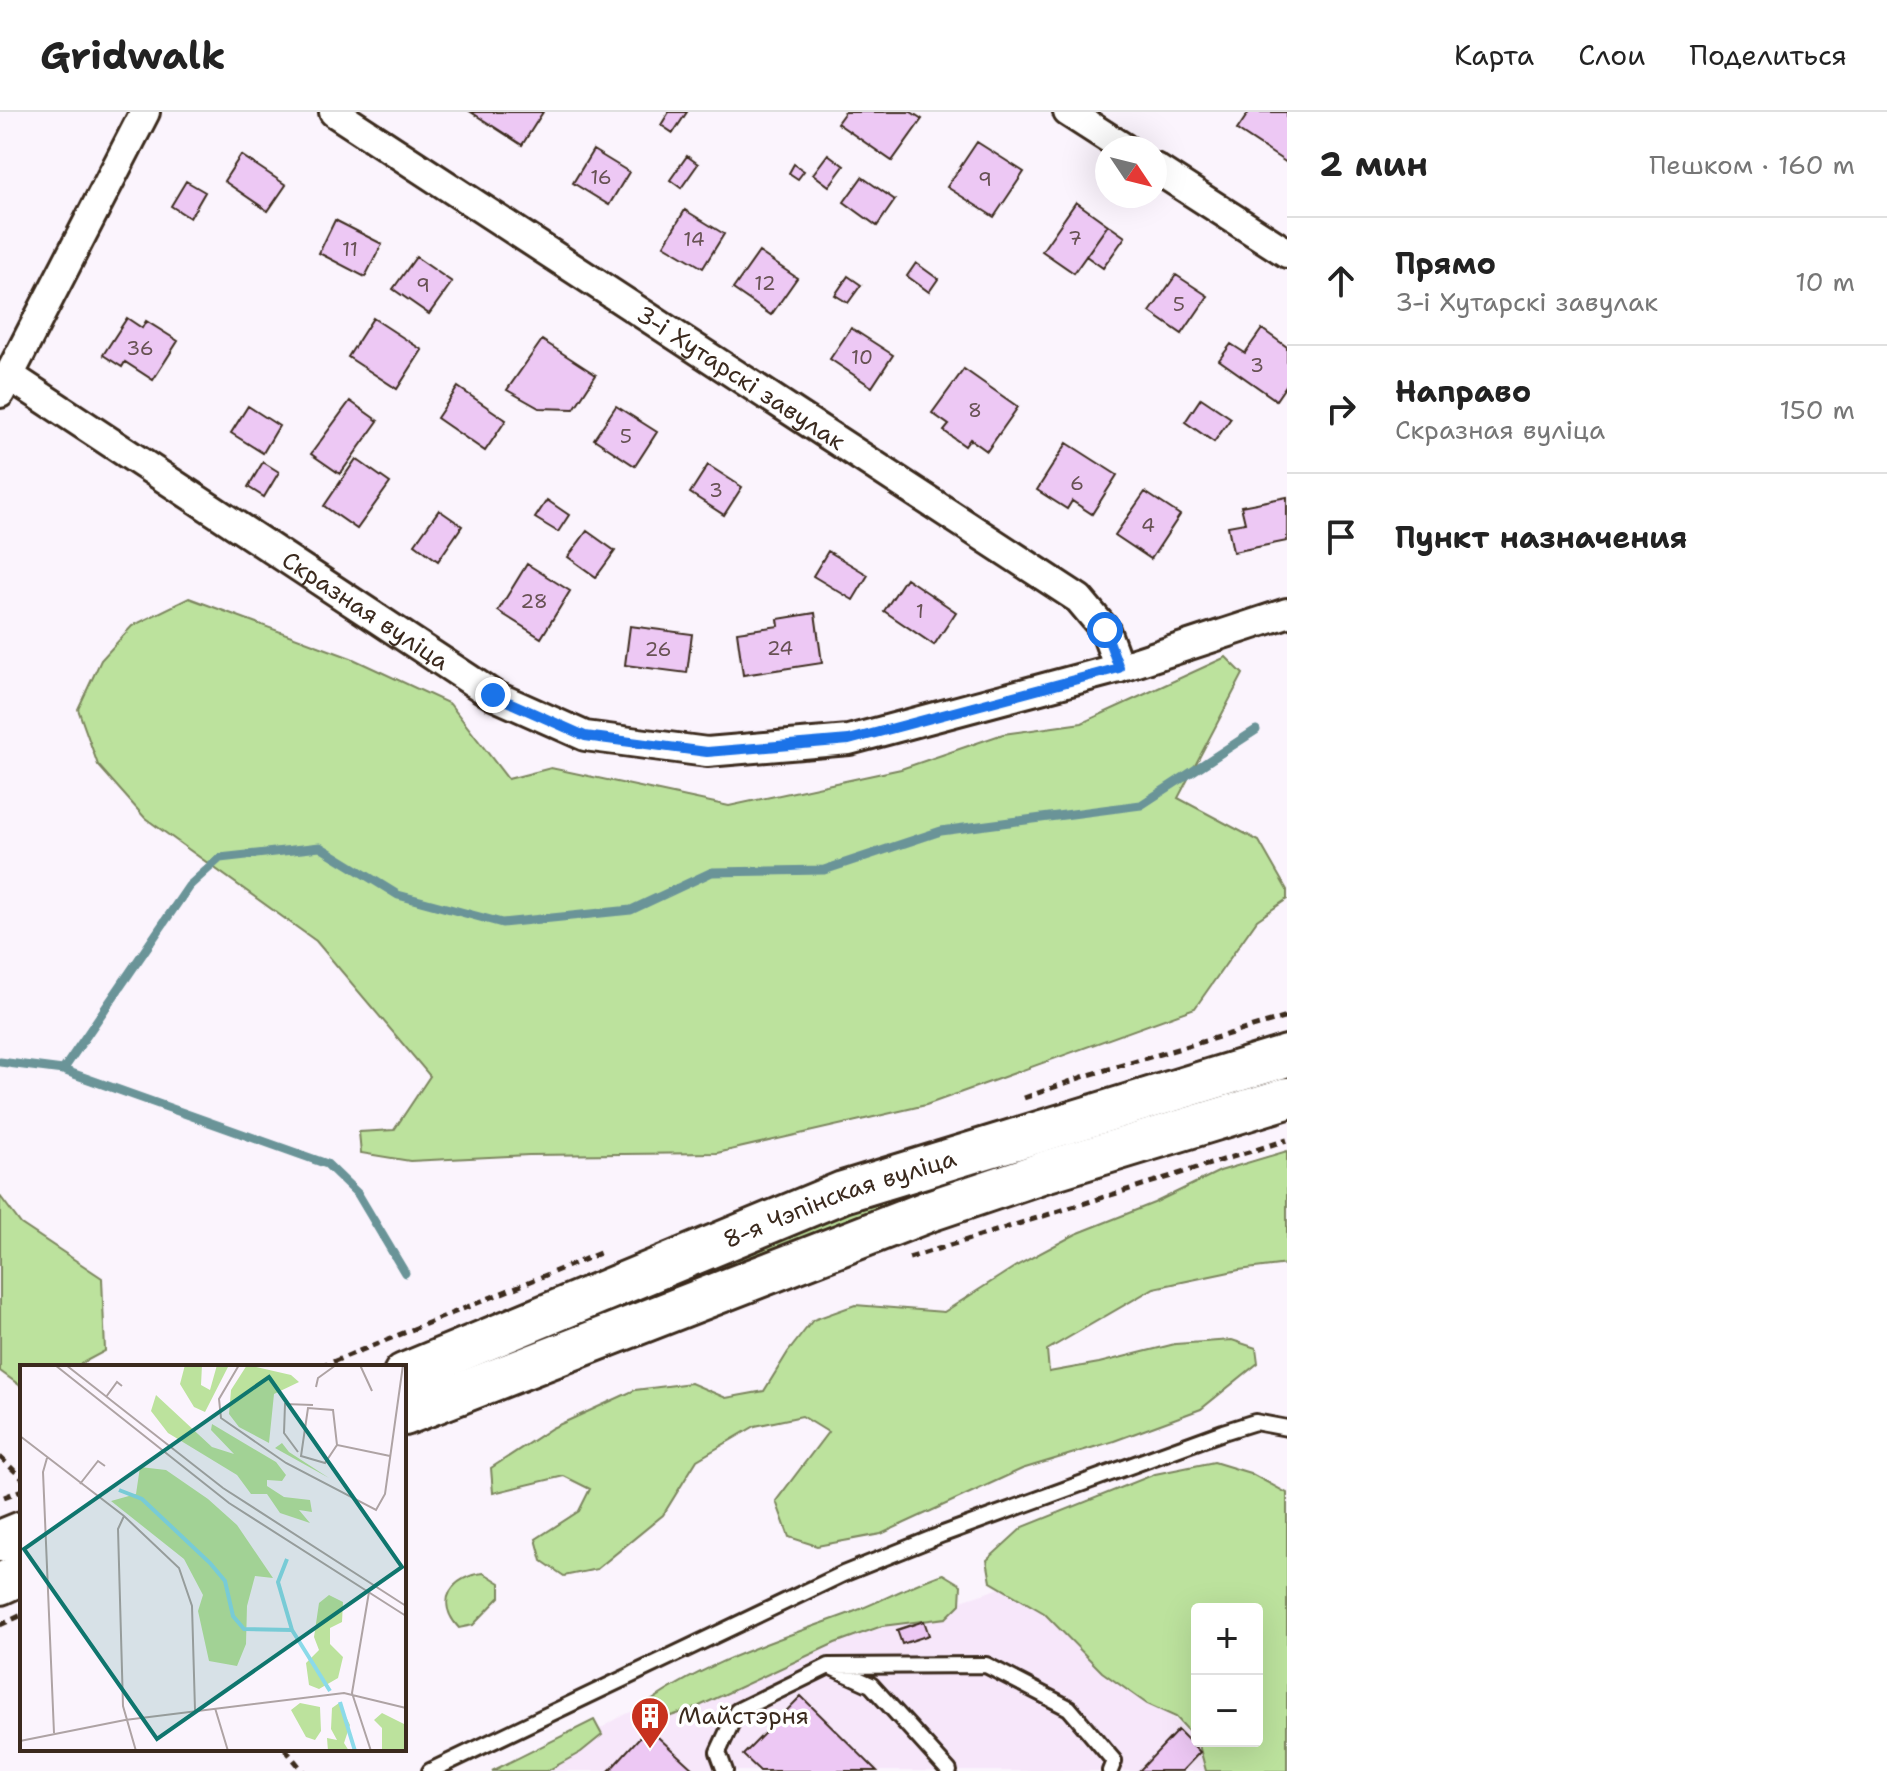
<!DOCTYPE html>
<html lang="ru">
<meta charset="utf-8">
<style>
body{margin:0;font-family:"Shantell Sans",sans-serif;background:#f6f6f6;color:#222}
.controls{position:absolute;right:24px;bottom:24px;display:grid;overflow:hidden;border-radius:8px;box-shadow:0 8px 32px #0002}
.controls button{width:72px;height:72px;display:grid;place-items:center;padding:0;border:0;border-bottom:2px solid #e0e0e0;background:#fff;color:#222;font:40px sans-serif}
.compass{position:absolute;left:1095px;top:24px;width:72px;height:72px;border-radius:50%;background:#fff;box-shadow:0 8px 32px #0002;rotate:125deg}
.stop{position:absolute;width:24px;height:24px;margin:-18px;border:6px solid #1a73e8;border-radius:50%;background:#fff}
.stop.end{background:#1a73e8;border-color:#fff;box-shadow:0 2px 8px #0008}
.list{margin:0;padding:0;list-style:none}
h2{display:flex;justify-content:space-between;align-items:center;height:104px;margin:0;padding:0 32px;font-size:34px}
h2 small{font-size:26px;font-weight:400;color:#767676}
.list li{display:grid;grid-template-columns:52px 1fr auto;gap:24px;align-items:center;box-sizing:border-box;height:128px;padding:0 32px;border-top:2px solid #e0e0e0}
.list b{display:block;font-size:30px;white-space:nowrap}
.list p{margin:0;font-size:26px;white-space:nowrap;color:#767676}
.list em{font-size:26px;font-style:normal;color:#767676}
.icon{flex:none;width:44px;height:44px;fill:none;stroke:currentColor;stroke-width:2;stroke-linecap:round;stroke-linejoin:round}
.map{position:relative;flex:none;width:1287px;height:1659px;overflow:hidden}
header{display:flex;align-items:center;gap:48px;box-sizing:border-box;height:112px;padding:0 40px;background:#fff;border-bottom:2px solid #e0e0e0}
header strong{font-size:38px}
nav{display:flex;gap:44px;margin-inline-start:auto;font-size:28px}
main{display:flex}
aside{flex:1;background:#fff}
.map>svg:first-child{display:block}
</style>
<header>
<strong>Gridwalk</strong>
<nav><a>Карта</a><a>Слои</a><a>Поделиться</a></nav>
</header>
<main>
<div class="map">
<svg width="1287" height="1659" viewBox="0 0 1287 1659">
<rect width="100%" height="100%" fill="#fbf4fd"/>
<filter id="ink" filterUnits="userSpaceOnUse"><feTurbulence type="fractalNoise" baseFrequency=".0125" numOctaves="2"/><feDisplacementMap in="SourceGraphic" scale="16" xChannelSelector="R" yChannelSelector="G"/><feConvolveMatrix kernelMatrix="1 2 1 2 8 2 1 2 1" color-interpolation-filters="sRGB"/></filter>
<g filter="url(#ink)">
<!-- built -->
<path fill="#f7e7fa" d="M1033,1465L1206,1639L1211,1659H529L625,1602Z"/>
<!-- green -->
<path fill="#bce29d" stroke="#7c865e" stroke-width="2" d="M189,486L351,546L450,592L508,667L551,656L729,694L901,657L1003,622L1082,611L1226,545L1243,562L1178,686L1259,729L1287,778V787L1257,808L1195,896L926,993L717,1041L529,1043L410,1049L361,1041L359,1020L394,1018L430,964L316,829L145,706L98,653L78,597L101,548L132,514Z
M1287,960V971L404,1291V1280L855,1097Z
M1287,1039V1152L1239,1158L1154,1176L1047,1238L1049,1260L1099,1251L1175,1232L1232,1228L1256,1236L1258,1251L1201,1297L1114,1329L1022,1357L881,1422L817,1434L789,1425L776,1389L828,1320L802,1304L755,1314L697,1348L663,1403L597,1457L564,1464L542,1449L536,1427L579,1399L590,1377L564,1364L493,1381L491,1356L552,1316L635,1278L691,1271L726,1286L764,1279L788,1240L813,1208L855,1193L944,1200L1016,1154L1076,1122L1154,1091L1220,1059Z
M0,1084L21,1112L102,1166L105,1239L75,1255H22V1275L0,1259Z
M1214,1350L1250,1361L1287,1381V1659H1206L1198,1629H1257V1497H1197V1628L1176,1605L1147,1592L1102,1560L1044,1501L991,1470L987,1448L1023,1415L1155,1362Z
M484,1461L500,1471V1485L473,1513L459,1516C434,1489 452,1464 484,1461Z
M943,1462L961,1473L960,1492L946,1506L882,1514L835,1531L695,1596L650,1611H639L637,1599C702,1550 777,1528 853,1500C884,1488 912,1472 943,1462Z
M594,1608L602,1623L581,1640L547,1659H492Z"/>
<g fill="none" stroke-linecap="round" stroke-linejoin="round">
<!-- stream -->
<path stroke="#6b9498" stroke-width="9" d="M0,950L63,958L327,1052L358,1082L405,1161
M63,958L189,774L220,746L320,735L398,783L502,811L631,798L712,760L824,758L941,719L1141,693L1256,618"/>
</g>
<!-- building -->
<path fill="#edc8f4" stroke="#3b2a1e" stroke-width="2" d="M471,0H543L522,33Z
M669,0H687L673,21L661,13Z
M845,0H911L922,7L892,49L837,11Z
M1249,0H1287V51L1237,18Z
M977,30L1024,60L994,105L947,75Z
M593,38L629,60L609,93L573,71Z
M828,42L844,54L829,74L813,62Z
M241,43L286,73L268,99L224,69Z
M687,44L698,52L681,76L670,68Z
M794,52L804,59L798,67L789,61Z
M862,65L895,88L877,114L844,90Z
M186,69L205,80L190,106L171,94Z
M1076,90L1108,113L1074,161L1042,139Z
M685,98L724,122L703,156L664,133Z
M335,108L382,132L365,165L319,141Z
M1108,113L1125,125L1103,156L1086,144Z
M759,140L797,166L771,203L733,177Z
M416,145L452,170L429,202L393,177Z
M916,151L938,167L929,180L907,164Z
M1176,163L1208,184L1182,222L1150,200Z
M848,164L861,173L848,191L835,183Z
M127,206L142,216L146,209L178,229L153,268L125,250L122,255L103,243Z
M373,206L422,238L397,277L348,245Z
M851,216L893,243L872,275L830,247Z
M1262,217L1287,235V272L1276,288L1219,248L1231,232L1245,241Z
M542,228L596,263L574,297L539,296L507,278Z
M964,257L1018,295L987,339L970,327L965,334L944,319L949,313L932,301Z
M458,275L506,308L485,339L437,306Z
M1201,286L1231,306L1214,330L1185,310Z
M350,289L378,309L340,362L311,342Z
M248,294L279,314L263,341L231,321Z
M616,294L657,320L635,354L594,327Z
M1067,331L1117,363L1092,402L1072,389L1067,397L1037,378Z
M356,347L390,371L357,417L324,394Z
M263,350L279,360L264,385L248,375Z
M708,353L742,375L724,403L690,381Z
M1145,380L1180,403L1151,447L1115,423Z
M1287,385V429L1233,440L1228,414L1245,411L1241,394Z
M547,388L569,403L558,420L535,406Z
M439,398L462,414L438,449L415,432Z
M587,419L615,439L596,465L568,445Z
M828,439L868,463L853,488L813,464Z
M527,452L570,479L541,526L498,499Z
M906,466L956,500L934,533L884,499Z
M815,501L822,551L743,563L737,520L779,514L778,507Z
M630,514L692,522L687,561L625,553Z
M924,1509L929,1523L902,1532L897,1518Z
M801,1584L877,1659H760L743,1643Z
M648,1616L695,1659H609Z
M1178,1618L1200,1640L1182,1659H1139Z"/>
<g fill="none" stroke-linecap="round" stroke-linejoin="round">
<defs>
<path id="service" d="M829,1554L986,1553L1069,1596L1114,1649L1110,1659
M430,1659L843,1462L943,1422L1223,1320L1255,1310L1287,1316
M725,1659L718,1640L737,1599L829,1554L871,1573L949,1659"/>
<g id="minor">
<path id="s1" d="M334,0L1079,487L1105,518L1119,556"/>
<path d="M1068,0L1124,36"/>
<path d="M1155,56L1287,141"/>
<path id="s2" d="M10,264L493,583L585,624L707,640L849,628L1119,556L1287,501"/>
<path d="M0,281L145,0"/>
</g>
<g id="secondary">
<path id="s3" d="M404,1262L843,1080L1287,944"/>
<path d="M404,1303L929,1099L1044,1060L1287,986"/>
<path d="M0,1429L22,1420"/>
<path d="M0,1472L22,1462"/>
</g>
</defs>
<!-- service casing -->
<use href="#service" stroke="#3b2a1e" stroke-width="20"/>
<!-- minor casing -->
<use href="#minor" stroke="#3b2a1e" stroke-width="34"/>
<!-- secondary casing -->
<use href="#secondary" stroke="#3b2a1e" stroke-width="46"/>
<!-- path -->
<path stroke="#3b2a1e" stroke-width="5" stroke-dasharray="8 6" stroke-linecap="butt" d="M1024,986L1085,964L1287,905
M909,1146L1287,1028
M320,1255L605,1139
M0,1345L22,1366
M4,1385L22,1378
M0,1513L22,1503
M285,1637L303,1659"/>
<!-- service -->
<use href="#service" stroke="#fff" stroke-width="14"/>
<!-- minor -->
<use href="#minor" stroke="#fff" stroke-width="28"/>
<!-- secondary -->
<use href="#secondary" stroke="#fff" stroke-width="40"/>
</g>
</g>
<g fill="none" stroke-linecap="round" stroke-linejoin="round" filter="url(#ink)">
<!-- route -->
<path stroke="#1a73e8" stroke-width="10" d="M493,583L585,624L707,640L849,628L1119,556L1105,518"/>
</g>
<!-- icons -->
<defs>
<symbol id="building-pin" viewBox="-11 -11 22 30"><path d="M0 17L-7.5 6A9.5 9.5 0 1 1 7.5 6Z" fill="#c8321e" stroke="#fff"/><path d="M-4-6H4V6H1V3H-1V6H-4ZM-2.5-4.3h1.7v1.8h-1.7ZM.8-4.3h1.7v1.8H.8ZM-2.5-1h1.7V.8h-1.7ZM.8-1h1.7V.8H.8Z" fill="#fff"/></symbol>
</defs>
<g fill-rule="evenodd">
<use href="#building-pin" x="628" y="1582" width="44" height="60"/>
</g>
<g text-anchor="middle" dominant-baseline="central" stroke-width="7" stroke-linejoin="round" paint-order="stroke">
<!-- number labels -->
<g font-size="20" fill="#685254">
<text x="601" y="65">16</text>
<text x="985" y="67">9</text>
<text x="1075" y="126">7</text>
<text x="694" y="127">14</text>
<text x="350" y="137">11</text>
<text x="765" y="171">12</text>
<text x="423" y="173">9</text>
<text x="1179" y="192">5</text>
<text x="140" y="236">36</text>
<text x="862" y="245">10</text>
<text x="1257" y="253">3</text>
<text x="975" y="298">8</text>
<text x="626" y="324">5</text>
<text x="1077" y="371">6</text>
<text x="716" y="378">3</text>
<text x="1148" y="413">4</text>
<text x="534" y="489">28</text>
<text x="920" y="499">1</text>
<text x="780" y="536">24</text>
<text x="658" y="537">26</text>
</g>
<!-- street labels -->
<g font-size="24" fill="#3b2a1e" stroke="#fff">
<text stroke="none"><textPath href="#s1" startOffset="486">3-і Хутарскі завулак</textPath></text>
<text stroke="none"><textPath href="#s2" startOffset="426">Скразная вуліца</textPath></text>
<text stroke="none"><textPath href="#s3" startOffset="470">8-я Чэпінская вуліца</textPath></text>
</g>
<!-- poi labels -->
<g font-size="24" fill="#3b2a1e" stroke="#fff" text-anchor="start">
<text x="678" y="1604">Майстэрня</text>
</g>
</g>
<!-- overview -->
<g transform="translate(20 1253)">
<rect width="386" height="386" fill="#fbf4fd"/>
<path d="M165,0H182L181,20L190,25L197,0H209L185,47L174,42L160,19ZM227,0L271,10L279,17L254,29L249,78L219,62L209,49L211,25ZM136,30L192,82L214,89L191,65L192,59L256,97L266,110L262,116L247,115V121L264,132L290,135L292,147L279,145L290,158L260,148L247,129H231L217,110L148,68L131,46ZM262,78L269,87L309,113L255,83ZM120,102L146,105L188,134L217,160L253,213L235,211L227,241L226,279L217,301L189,296L178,246L183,230L164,194L91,136L116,129ZM309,230L323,237L322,257L310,263V279L323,292L318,313L299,324L289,320L286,298L299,285L294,272L299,238ZM280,338L300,342L301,366L295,375L286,372L271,345ZM319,338L330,360L324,378L329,386H308L307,373L317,375L311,364L312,343ZM362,348L386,360V386H362V363L354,355Z" fill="#bce29d"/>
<path fill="none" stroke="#8bdae9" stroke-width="4" d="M99,125L122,134L190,198L205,216L213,251L224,264L272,265M267,194L258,217L272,265L310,326M320,337L335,386"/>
<path fill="none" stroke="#aea3a4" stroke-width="2" d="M35,0L209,138L386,251M46,0L203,123L386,241M219,0L199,34L201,53L266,98L356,145L365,129L383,0M340,0L352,26M296,22L298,13L316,0M86,32L97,17L102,21M0,71L104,151L159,203L172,241L175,345M317,80L305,98L281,91L288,43L313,45L317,80L370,91M278,87L264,68L265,39L293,40M27,93L23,107L34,368M60,119L78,96L85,101M104,151L98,164L103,341L116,386M349,227L332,328L351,386M195,343L208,386M0,376L105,355L324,328L386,343"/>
<path fill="#0f766e" fill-opacity="0.15" stroke="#0f766e" stroke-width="4" d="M249,12L382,202L137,374L4,184Z"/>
<rect width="386" height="386" fill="none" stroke="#3b2a1e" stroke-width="4"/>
</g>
</svg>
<div class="controls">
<button>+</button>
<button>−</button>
</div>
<svg class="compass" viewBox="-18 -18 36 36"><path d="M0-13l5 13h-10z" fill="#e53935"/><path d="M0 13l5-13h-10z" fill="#767676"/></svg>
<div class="stop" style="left:1105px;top:518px"></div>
<div class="stop end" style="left:493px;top:583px"></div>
</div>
<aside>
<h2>2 мин<small>Пешком · 160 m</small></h2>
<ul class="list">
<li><svg class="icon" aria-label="ahead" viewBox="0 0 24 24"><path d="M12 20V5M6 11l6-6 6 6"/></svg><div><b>Прямо</b><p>3-і Хутарскі завулак</p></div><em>10 m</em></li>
<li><svg class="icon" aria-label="right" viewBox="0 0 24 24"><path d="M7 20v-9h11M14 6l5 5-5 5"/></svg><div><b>Направо</b><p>Скразная вуліца</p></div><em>150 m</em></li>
<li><svg class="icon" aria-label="arrive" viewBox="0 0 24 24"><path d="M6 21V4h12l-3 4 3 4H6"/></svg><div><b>Пункт назначения</b></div></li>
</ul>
</aside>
</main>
